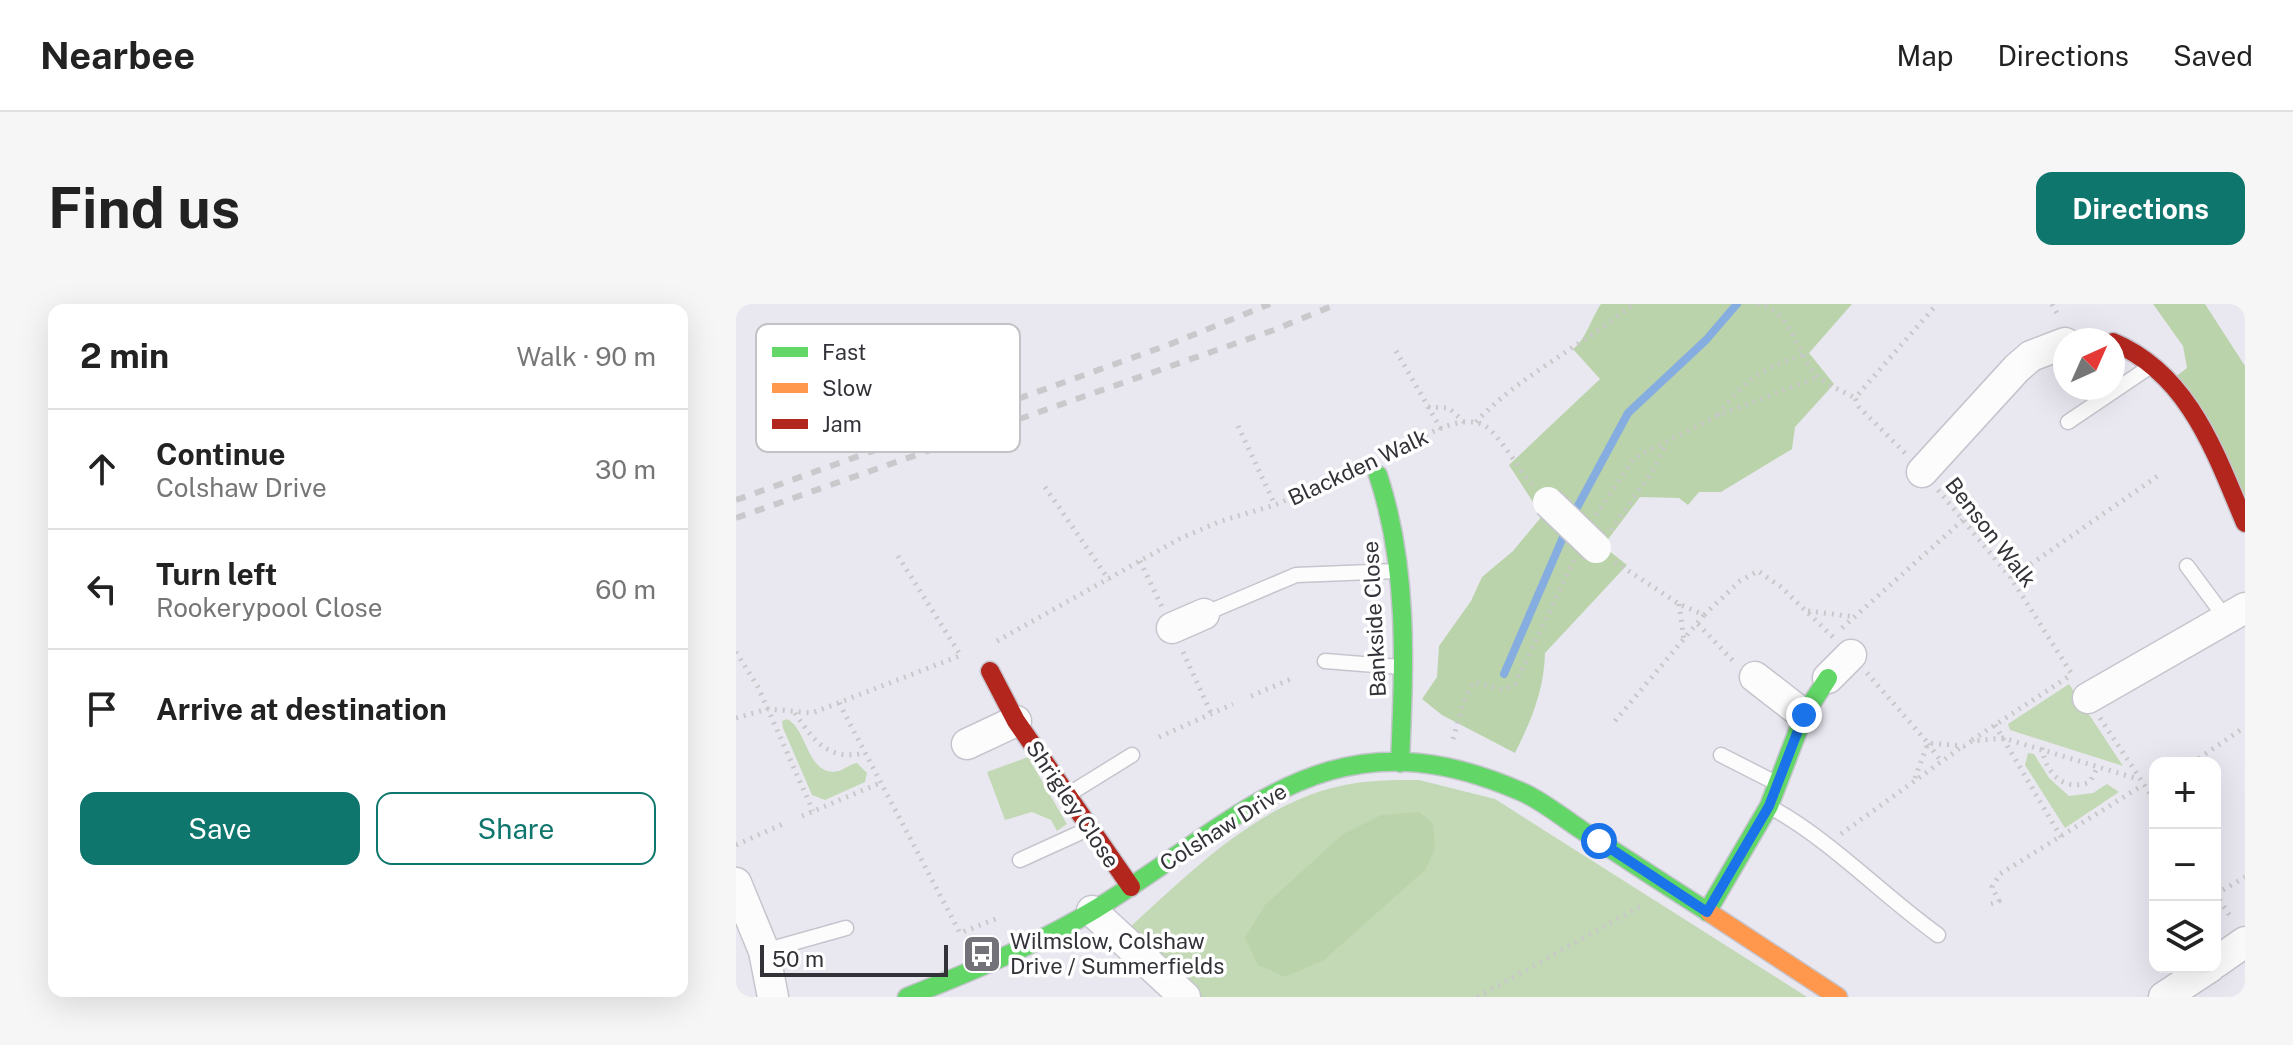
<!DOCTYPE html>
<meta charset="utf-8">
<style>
body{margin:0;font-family:"Public Sans",sans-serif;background:#f6f6f6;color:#222}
.controls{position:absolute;right:24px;bottom:24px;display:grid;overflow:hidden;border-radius:16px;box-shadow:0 8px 32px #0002}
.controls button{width:72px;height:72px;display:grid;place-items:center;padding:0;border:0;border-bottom:2px solid #e0e0e0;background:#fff;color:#222;font:40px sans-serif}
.compass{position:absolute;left:1317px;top:24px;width:72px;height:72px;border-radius:50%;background:#fff;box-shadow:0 8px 32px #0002;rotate:45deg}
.scale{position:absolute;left:24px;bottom:20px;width:188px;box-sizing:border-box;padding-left:8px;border:4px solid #333239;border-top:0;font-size:22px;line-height:28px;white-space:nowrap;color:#333239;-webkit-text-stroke:6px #fff;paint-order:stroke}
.stop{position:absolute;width:24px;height:24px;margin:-18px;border:6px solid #1a73e8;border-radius:50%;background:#fff}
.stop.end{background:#1a73e8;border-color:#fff;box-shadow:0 2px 8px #0008}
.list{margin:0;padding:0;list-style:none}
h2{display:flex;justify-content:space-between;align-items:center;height:104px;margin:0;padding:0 32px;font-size:34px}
h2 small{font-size:26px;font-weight:400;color:#767676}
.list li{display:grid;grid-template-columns:52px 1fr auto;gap:24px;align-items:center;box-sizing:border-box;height:120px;padding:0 32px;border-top:2px solid #e0e0e0}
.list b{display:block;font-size:30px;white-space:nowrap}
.list p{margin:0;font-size:26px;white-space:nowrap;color:#767676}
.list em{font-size:26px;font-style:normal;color:#767676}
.actions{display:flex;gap:16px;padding:24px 32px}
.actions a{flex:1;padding:18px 0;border:2px solid #0f766e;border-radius:16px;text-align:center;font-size:28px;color:#0f766e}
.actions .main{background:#0f766e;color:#fff}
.icon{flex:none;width:44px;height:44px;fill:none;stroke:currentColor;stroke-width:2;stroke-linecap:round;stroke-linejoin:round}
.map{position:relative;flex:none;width:1509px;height:693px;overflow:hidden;border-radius:16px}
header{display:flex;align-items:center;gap:48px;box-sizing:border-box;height:112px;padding:0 40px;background:#fff;border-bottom:2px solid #e0e0e0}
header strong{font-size:38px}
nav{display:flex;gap:44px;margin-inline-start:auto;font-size:28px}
.intro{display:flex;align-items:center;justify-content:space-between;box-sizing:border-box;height:192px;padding:0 48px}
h1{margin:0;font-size:56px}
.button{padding:20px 36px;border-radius:16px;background:#0f766e;color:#fff;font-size:28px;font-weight:700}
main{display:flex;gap:48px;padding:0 48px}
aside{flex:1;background:#fff;border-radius:16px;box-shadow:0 8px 32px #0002}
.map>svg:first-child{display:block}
</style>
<header>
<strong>Nearbee</strong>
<nav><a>Map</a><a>Directions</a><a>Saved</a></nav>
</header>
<div class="intro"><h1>Find us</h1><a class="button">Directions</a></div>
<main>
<aside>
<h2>2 min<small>Walk · 90 m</small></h2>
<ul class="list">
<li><svg class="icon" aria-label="ahead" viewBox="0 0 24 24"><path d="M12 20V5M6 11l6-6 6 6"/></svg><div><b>Continue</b><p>Colshaw Drive</p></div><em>30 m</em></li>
<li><svg class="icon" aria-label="left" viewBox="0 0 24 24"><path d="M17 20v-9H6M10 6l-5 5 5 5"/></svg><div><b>Turn left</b><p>Rookerypool Close</p></div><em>60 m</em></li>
<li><svg class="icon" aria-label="arrive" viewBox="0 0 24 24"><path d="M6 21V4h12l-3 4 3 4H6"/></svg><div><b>Arrive at destination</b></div></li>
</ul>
<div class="actions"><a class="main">Save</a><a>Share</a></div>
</aside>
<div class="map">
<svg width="1509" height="693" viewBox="0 0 1509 693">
<rect width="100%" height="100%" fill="#e9e8f1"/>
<!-- green -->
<path fill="#c3d9b5" d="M1333,380L1387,462L1274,426L1272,420Z
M51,415C72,425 71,474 103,467C109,465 114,460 121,459L131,469L129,478L89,496L76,491L47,424L46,417Z
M1292,449L1298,450L1313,474L1333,492L1357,489L1371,480L1383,488L1329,524L1289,461Z
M292,453L331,520L321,527L315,516L296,508L269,516L251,468Z
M683,476L759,495L1071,693H451L384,632C448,575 517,501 604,482C630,476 657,476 683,476Z"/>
<!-- forest -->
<path fill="#bad3aa" d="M865,0H1116L1073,49L1098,80L1059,123L1056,145L985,188H963L952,201L943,194L904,193L867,242L891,261L809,349C808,386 796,415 779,449L706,411L686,395L701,373L703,342L735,297L746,273L777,247L806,212L773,161L864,75L837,45C849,37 856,13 865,0Z
M1417,0H1469L1509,62V219L1434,77L1451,64L1447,42Z
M683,508L697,519L699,545L689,566L588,656L549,673L522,661L509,634L529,601L607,530L645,511Z"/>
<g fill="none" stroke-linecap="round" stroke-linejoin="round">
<!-- stream -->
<path stroke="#86ade0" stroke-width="8" d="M837,211L892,109L970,36L1001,0
M768,370L831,224"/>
<defs>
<path id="lane" d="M1332,118L1415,62
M1451,262L1491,316
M468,310L560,271L660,267
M589,357L664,363
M985,451L1038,478
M333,490L396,451
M1036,504C1097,538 1145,590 1202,631
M284,556L352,525
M28,647L110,624"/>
<path id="street" d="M1186,168L1281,64L1295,52L1329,39
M436,324L468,310
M1019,373L1068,411
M1092,374L1115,351
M1352,394L1509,304
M231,440L280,417
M0,579L28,647L37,693
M356,607L449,693
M1479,659L1509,638
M1428,693L1474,663"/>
<path id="fast" d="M642,171C673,265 668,361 664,459
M971,608L1033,502L1068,411L1092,374
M171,693C234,668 300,641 358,606C509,514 593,403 786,488C807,497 827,514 847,527C889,554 931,582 974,609"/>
<path id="slow" d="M974,609L1102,693"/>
<path id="jam" d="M1377,38C1453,70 1479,148 1509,219
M254,367L280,417L395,583"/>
</defs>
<!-- lane casing -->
<use href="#lane" stroke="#c6c5cd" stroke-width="17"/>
<!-- street casing -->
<use href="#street" stroke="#c6c5cd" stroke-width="33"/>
<!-- fast casing -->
<use href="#fast" stroke="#c6c5cd" stroke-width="21"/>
<!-- slow casing -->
<use href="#slow" stroke="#c6c5cd" stroke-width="21"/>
<!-- jam casing -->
<use href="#jam" stroke="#c6c5cd" stroke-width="21"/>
<!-- path -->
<path stroke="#c8c8ca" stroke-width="5" stroke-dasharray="2 6" stroke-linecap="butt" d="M1021,0C1055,6 1059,46 1080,71C1089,81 1107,87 1119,94
M1316,0L1323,13
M660,47L705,125
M692,103L713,104L728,118
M982,111C1008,76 1024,65 1067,51
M740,118C785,70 847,42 897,0
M502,122L539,201
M661,146C683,136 724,107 749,122C763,130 783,166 796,180
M1169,149L1123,103L1119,94L1201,0
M309,183L373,276
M1202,186L1275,274L1337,372
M860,211L898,154L981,112L1082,73
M875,226L918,165L931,138
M162,252L225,352
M404,257L426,303
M879,258L943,300L968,311L1004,277L1022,267L1045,283L1097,333
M1275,274L1426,169
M943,300L948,336
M1072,307L1119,313
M962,320L1000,360
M1106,324L1227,216
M261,337L445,234L485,217L539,201L612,169
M0,348L22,383L77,507
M447,348L475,409
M1131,369L1192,439L1228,442L1236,437L1267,434L1402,475
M515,392L555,375
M103,399L224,629L262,614L263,616
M59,409C78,438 93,457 129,449
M0,414L32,405L76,409L226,351
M1364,414L1419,497
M879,417L968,311
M1259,421L1325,533
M423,433L497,400
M717,435L728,397L738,378L768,386L779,380L838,256
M1236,436L1335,371
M1192,440L1205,457
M1306,444C1310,470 1328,488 1354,478L1362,462
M1456,459L1509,423
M1179,474L1192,439
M66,512L144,479
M1105,530L1227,442
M0,541L47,520
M1479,589L1496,615
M1480,590L1509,573
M1255,600L1263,597L1256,583L1264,570L1407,481
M741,693L905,602"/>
<!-- lane -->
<use href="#lane" stroke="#fcfcfd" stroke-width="14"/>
<!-- street -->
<use href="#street" stroke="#fcfcfd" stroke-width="30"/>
<!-- fast -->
<use href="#fast" stroke="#63d668" stroke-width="18"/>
<!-- slow -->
<use href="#slow" stroke="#ff974d" stroke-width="18"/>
<!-- jam -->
<use href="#jam" stroke="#b3261e" stroke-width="18"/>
<!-- rail -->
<path stroke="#c9c9cc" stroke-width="6" stroke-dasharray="10 10" stroke-linecap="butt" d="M0,196L432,41L534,0
M0,214L538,26L601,0"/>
<defs>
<path id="street-bridge" d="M812,198L860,244"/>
</defs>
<!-- street-bridge casing -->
<use href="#street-bridge" stroke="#c6c5cd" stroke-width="33" stroke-linecap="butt"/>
<!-- street-bridge -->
<use href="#street-bridge" stroke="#fcfcfd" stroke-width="30"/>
</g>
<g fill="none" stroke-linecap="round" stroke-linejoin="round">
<!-- route -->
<path stroke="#1a73e8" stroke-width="10" d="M863,537L971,608L1033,502L1068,411"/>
</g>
<!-- icons -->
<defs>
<symbol id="bus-square" viewBox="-11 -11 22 22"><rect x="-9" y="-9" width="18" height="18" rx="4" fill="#737279" stroke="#fff"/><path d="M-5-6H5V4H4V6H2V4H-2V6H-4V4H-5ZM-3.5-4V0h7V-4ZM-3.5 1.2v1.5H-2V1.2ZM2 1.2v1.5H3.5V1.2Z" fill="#fff"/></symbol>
</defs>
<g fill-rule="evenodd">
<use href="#bus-square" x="224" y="628" width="44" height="44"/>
</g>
<g text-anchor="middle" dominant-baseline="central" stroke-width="7" stroke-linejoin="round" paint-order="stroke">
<!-- street labels -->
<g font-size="22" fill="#333239" stroke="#fff">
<text transform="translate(622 163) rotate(-25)">Blackden Walk</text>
<text transform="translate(1255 228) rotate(52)">Benson Walk</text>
<text transform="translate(638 315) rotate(-93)">Bankside Close</text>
<text transform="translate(337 500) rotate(56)">Shrigley Close</text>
<text transform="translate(487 523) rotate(-32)">Colshaw Drive</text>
</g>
<!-- poi labels -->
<g font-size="22" fill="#333239" stroke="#fff" text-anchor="start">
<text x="274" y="637">Wilmslow, Colshaw<tspan x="274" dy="25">Drive / Summerfields</tspan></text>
</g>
</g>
<!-- legend -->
<rect x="20" y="20" width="264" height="128" rx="12" fill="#fff" stroke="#c2c2c4" stroke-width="2"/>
<rect x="36" y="43" width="36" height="10" fill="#63d668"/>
<rect x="36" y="79" width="36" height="10" fill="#ff974d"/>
<rect x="36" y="115" width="36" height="10" fill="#b3261e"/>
<g font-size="22" fill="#333239">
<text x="86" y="56">Fast</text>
<text x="86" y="92">Slow</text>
<text x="86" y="128">Jam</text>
</g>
</svg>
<div class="controls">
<button>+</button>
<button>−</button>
<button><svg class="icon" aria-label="layers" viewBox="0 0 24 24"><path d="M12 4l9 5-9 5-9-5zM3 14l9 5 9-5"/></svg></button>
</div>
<svg class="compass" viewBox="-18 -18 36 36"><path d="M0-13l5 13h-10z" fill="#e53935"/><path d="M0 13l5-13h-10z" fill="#767676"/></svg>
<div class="scale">50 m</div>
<div class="stop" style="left:863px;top:537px"></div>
<div class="stop end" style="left:1068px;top:411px"></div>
</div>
</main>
